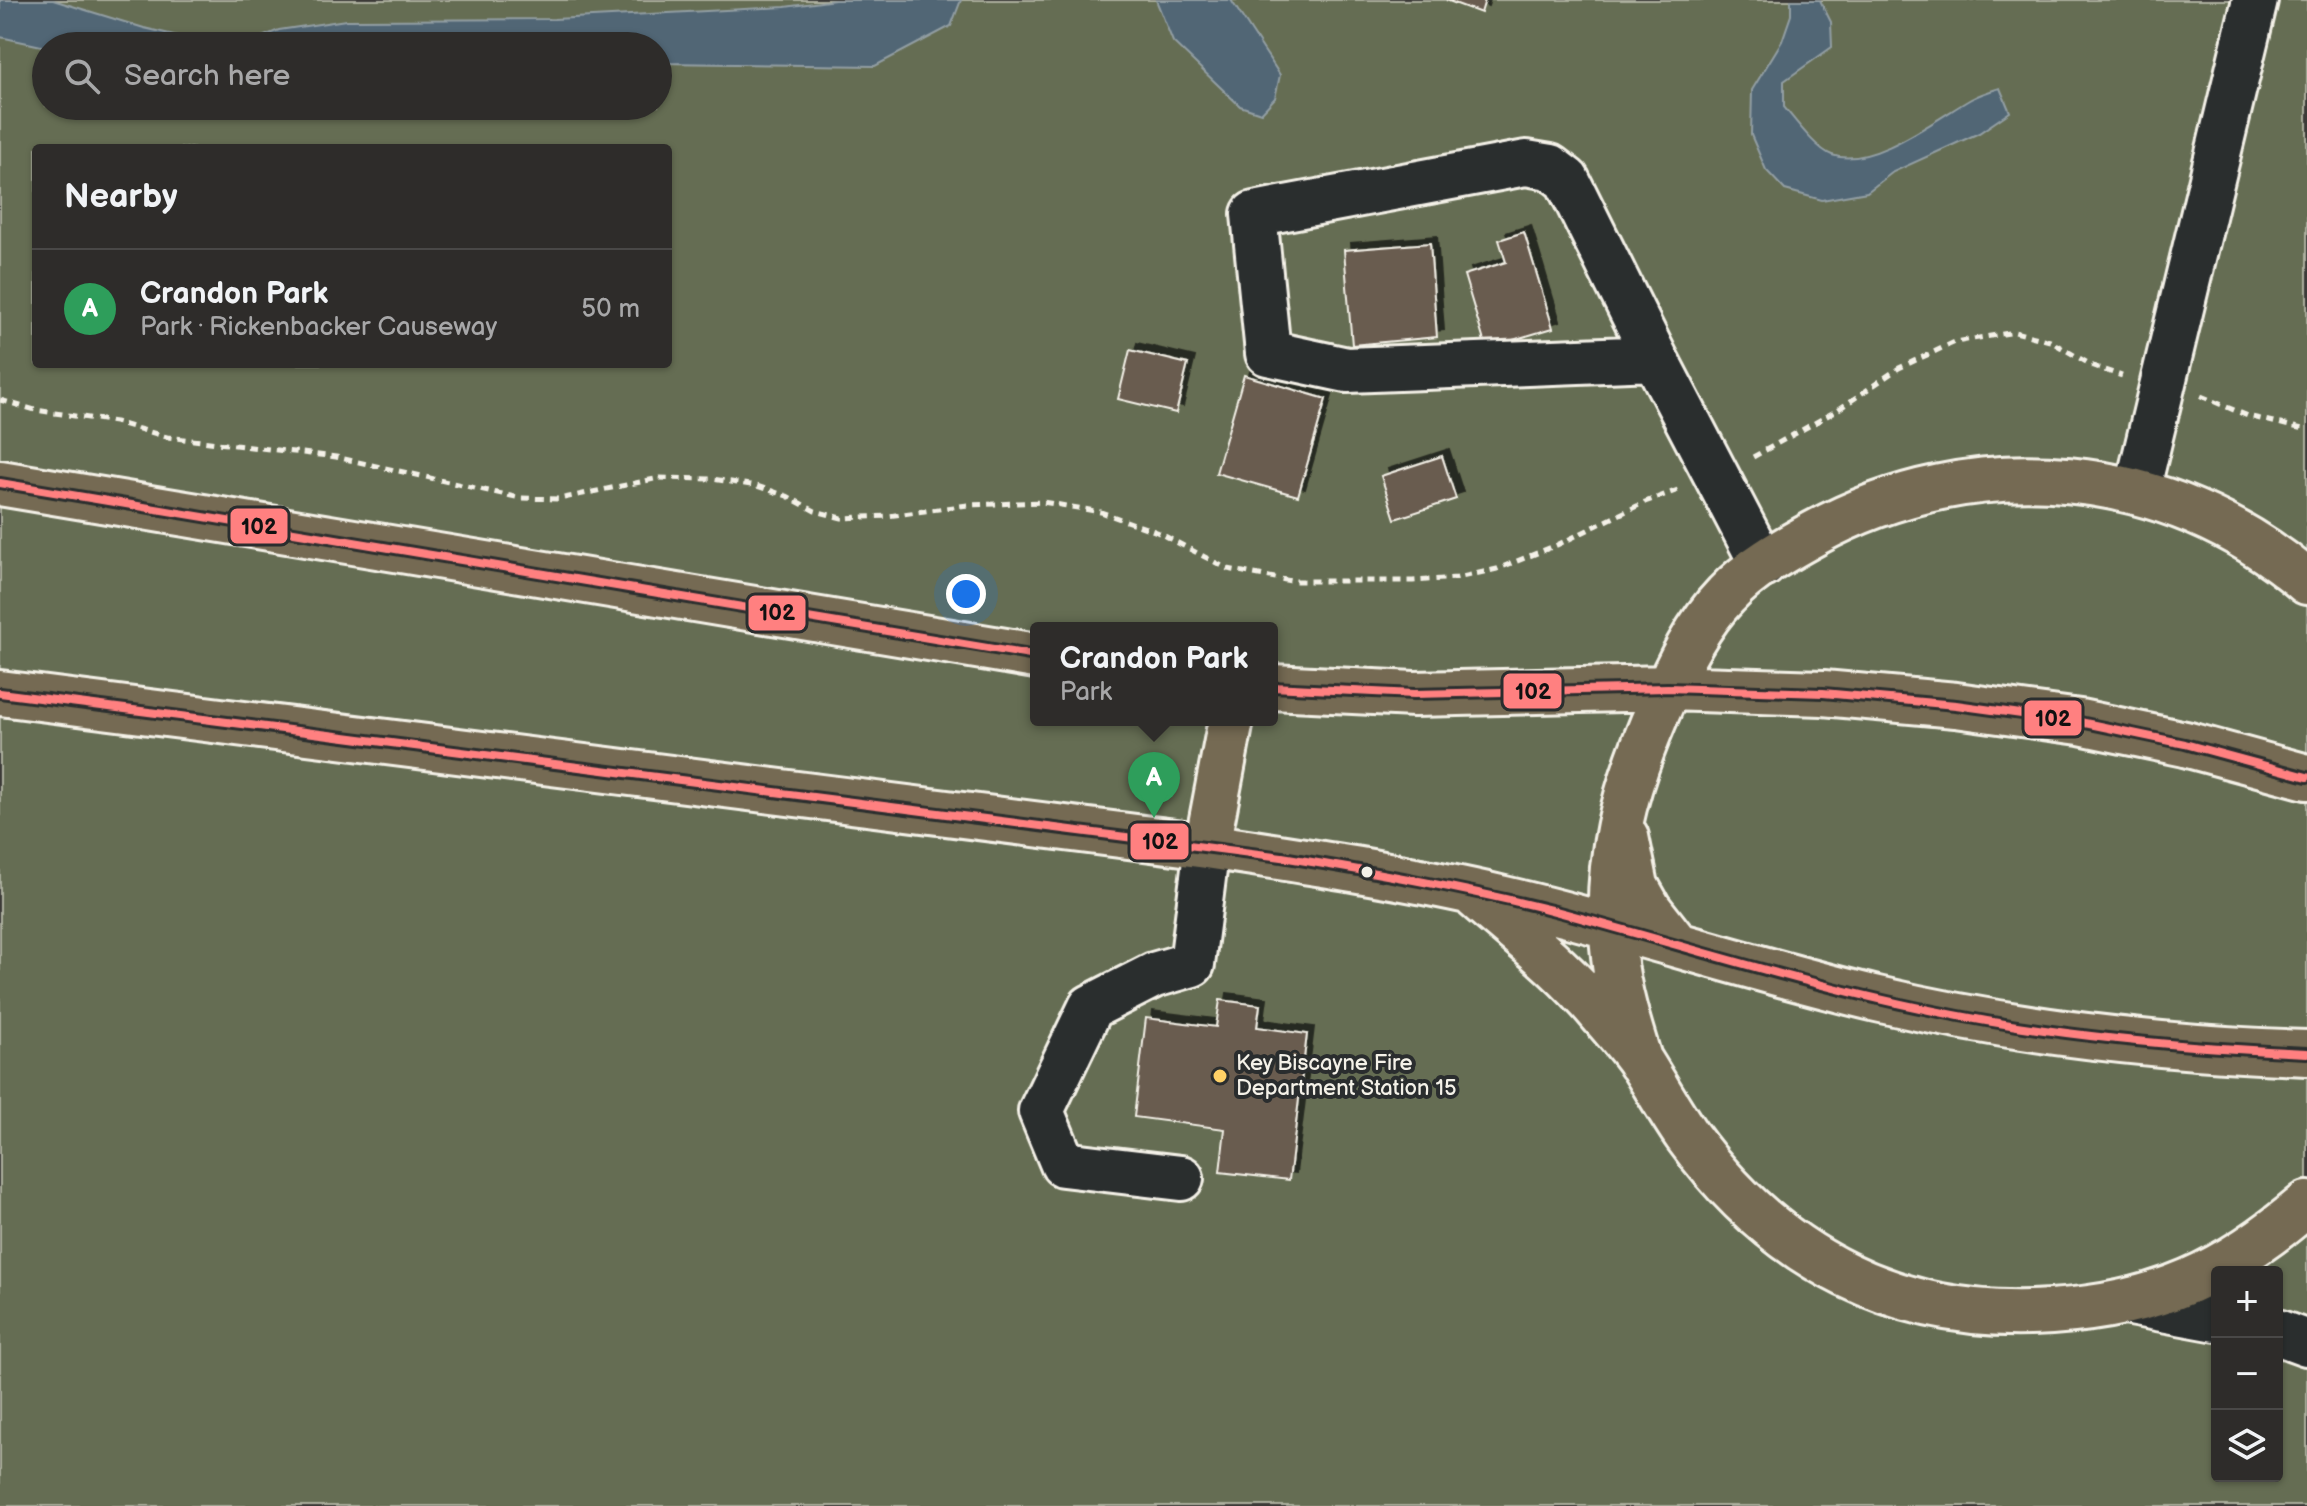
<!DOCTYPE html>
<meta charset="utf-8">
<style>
body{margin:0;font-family:"Balsamiq Sans",sans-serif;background:#363432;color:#f1f3f6}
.controls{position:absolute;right:24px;bottom:24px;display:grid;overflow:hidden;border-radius:8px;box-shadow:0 2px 6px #0004}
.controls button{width:72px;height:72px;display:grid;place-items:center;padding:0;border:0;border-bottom:2px solid #494847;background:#2e2c2a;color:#f1f3f6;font:40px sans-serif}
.you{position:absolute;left:966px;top:594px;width:28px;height:28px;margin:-20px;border:6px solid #fff;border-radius:50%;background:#1a73e8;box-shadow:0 0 0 12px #1a73e833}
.badge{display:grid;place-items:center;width:52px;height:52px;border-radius:50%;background:#ffd166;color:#fff;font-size:26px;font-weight:700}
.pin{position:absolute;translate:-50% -66px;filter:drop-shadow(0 2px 4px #0008)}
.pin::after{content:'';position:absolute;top:42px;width:28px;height:24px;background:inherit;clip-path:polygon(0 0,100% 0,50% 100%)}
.popup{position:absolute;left:1030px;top:622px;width:248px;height:104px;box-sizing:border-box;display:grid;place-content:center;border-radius:8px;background:#2e2c2a;filter:drop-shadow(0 2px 6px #0005);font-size:26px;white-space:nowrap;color:#a7a7a8}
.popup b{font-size:30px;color:#f1f3f6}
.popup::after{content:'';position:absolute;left:50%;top:100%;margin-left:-16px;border:16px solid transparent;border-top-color:#2e2c2a}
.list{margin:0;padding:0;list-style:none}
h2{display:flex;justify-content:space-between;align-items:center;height:104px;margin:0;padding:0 32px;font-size:34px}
h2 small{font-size:26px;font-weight:400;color:#a7a7a8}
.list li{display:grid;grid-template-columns:52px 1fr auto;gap:24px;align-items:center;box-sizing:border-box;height:120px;padding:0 32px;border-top:2px solid #494847}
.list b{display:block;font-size:30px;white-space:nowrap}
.list p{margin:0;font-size:26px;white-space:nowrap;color:#a7a7a8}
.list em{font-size:26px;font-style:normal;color:#a7a7a8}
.icon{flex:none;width:44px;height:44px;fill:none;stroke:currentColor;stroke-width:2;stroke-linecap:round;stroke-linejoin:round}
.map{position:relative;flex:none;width:2307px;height:1506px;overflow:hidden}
.search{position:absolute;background:#2e2c2a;box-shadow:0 2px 6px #0004;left:32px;top:32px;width:640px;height:88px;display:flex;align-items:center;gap:20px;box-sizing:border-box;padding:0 28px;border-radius:44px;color:#a7a7a8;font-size:30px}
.panel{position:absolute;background:#2e2c2a;box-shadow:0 2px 6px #0004;left:32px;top:144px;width:640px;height:224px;border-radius:8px}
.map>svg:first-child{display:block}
</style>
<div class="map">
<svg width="2307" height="1506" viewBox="0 0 2307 1506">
<defs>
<filter id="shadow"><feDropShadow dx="7" dy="-7" stdDeviation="0" flood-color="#0009"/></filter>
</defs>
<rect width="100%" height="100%" fill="#3d3b38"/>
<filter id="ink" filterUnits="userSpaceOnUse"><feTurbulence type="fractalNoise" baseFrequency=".0125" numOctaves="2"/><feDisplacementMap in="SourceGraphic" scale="16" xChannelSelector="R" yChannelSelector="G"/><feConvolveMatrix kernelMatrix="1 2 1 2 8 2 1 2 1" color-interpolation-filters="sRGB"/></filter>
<g filter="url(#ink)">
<!-- green -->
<path fill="#656d53" stroke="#acaf9e" stroke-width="2" fill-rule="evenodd" d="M0,0H2307V1506H0ZM46,46H658V106H46ZM36,148H668V364H36ZM1036,628H1272V720H1036ZM2217,1272H2277V1476H2217Z"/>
<!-- water -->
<path fill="#516675" stroke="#929ea3" stroke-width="2" d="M0,0H53L144,28L221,46L46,47L0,37Z
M835,0H961L951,26L875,66L658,63V46H240L279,30L346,20L554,19L785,7Z
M1156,0H1231L1280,75L1275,98L1261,113L1240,106L1173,42Z
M1791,0H1820L1831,22L1832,47L1784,81V107C1795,120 1816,149 1832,155C1871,170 1939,117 1971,99C1980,94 1990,91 2000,88L2010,112L1979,133L1893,172L1867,192L1822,200L1785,190L1766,170L1751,135L1752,90L1782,41L1791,15Z"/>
<!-- building -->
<path fill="#695b50" stroke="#f4f1e8" stroke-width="2" filter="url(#shadow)" d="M1446,0H1485L1481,13Z
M1524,232L1553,328L1486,348L1464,275L1506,262L1499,240Z
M1430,243L1437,337L1352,345L1344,250Z
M1130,350L1188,364L1176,413L1118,399Z
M1244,375L1326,399L1298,496L1216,473Z
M1442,456L1456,499L1395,519L1381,476Z
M1220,1000L1260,1005L1257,1027L1307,1034L1289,1180L1220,1172L1225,1129L1134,1117L1146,1018L1216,1027Z"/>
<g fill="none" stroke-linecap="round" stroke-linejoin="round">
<defs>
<path id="minor" d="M1655,358L1347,370L1268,353L1254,214L1526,163L1550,167L1567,180L1655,358L1763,565
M2137,491L2255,0
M1181,1178L1063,1164L1041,1111L1091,1007L1154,975L1192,964L1207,846
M2130,1303L2217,1319
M2277,1332L2307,1343"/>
<path id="major" d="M0,483L1036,656
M1272,687L1414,694L1668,688L1823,693L1956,705L2080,722L2185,744L2307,777
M0,693L1207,846C1307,861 1406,876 1504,899C1629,928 1751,969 1877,999C2018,1032 2162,1048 2307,1053
M1626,837L1636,886L1649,909L1677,945
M1207,846L1231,720
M1476,897C1520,935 1567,972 1604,1017C1617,1032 1631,1048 1642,1064C1657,1088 1671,1113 1687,1136C1776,1259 1899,1323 2051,1312C2158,1305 2226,1273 2307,1204
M1640,1062C1629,1027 1618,992 1614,956C1602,867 1625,784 1661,704C1677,666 1697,625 1726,595C1750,569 1784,550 1815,533C1974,446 2169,463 2307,582"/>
</defs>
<!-- minor casing -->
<use href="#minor" stroke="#f4f1e8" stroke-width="50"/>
<!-- major casing -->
<use href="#major" stroke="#f4f1e8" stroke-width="50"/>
<!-- path -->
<path stroke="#f4f1e8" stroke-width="5" stroke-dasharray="8 6" stroke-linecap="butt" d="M2201,396L2248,416L2307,430
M0,400L35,410L115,422L167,437L336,457L520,498L559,499L659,478L712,479L757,486L787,496L815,511L842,518L888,516L968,505L1043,502L1101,512L1157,532L1228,569L1291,581H1413L1457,578L1497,569L1557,545L1645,502L1678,490
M1753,457L1836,411L1899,368L1955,342L2015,332L2050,341L2093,366L2122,376"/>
<!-- minor -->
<use href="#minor" stroke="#2a2d2e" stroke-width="44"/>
<!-- major -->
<use href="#major" stroke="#746b52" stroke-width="44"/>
<defs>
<path id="bus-1" d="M0,483L1036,656
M1272,687L1414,694L1668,688L1823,693L1956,705L2080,722L2185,744L2307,777
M0,693L1282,857C1373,872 1465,888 1555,911C1679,944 1802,984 1929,1010C2053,1036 2180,1047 2307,1053"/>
</defs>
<!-- bus-1 casing -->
<use href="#bus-1" stroke="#2a2d2e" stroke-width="14"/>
<!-- bus-1 -->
<use href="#bus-1" stroke="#ff8080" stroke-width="8"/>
</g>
</g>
<!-- markers -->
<circle fill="#f4f1e8" stroke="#2a2d2e" stroke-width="3" cx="1367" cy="872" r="7"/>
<circle fill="#ffd166" stroke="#2a2d2e" stroke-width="3" cx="1220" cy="1076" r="8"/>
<g text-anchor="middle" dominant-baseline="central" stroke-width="8" stroke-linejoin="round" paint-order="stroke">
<!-- poi labels -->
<g font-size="22" fill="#f4f1e8" stroke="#2a2d2e" text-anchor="start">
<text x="1236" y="1063">Key Biscayne Fire<tspan x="1236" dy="25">Department Station 15</tspan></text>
</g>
</g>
<g stroke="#2a2d2e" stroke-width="3">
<rect x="229" y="507" width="60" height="38" rx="8" fill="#ff8080"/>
<rect x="747" y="594" width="60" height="38" rx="8" fill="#ff8080"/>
<rect x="1502" y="672" width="61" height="38" rx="8" fill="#ff8080"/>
<rect x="2023" y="699" width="60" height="38" rx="8" fill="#ff8080"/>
<rect x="1129" y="822" width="61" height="39" rx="8" fill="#ff8080"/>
</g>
<g font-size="22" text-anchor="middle" font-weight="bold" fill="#111">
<text x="259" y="534">102</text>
<text x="777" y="620">102</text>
<text x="1533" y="699">102</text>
<text x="2053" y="726">102</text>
<text x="1160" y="849">102</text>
</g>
</svg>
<div class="controls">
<button>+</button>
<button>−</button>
<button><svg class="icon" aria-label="layers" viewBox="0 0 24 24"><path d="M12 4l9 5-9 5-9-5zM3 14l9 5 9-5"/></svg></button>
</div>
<div class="you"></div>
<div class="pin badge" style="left:1154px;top:818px;background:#2e9e5b">A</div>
<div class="popup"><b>Crandon Park</b>Park</div>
<div class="search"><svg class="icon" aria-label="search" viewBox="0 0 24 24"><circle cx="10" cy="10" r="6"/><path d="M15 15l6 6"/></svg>Search here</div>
<section class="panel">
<h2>Nearby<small></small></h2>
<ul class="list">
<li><span class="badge" style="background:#2e9e5b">A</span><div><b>Crandon Park</b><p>Park · Rickenbacker Causeway</p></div><em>50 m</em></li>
</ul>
</section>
</div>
